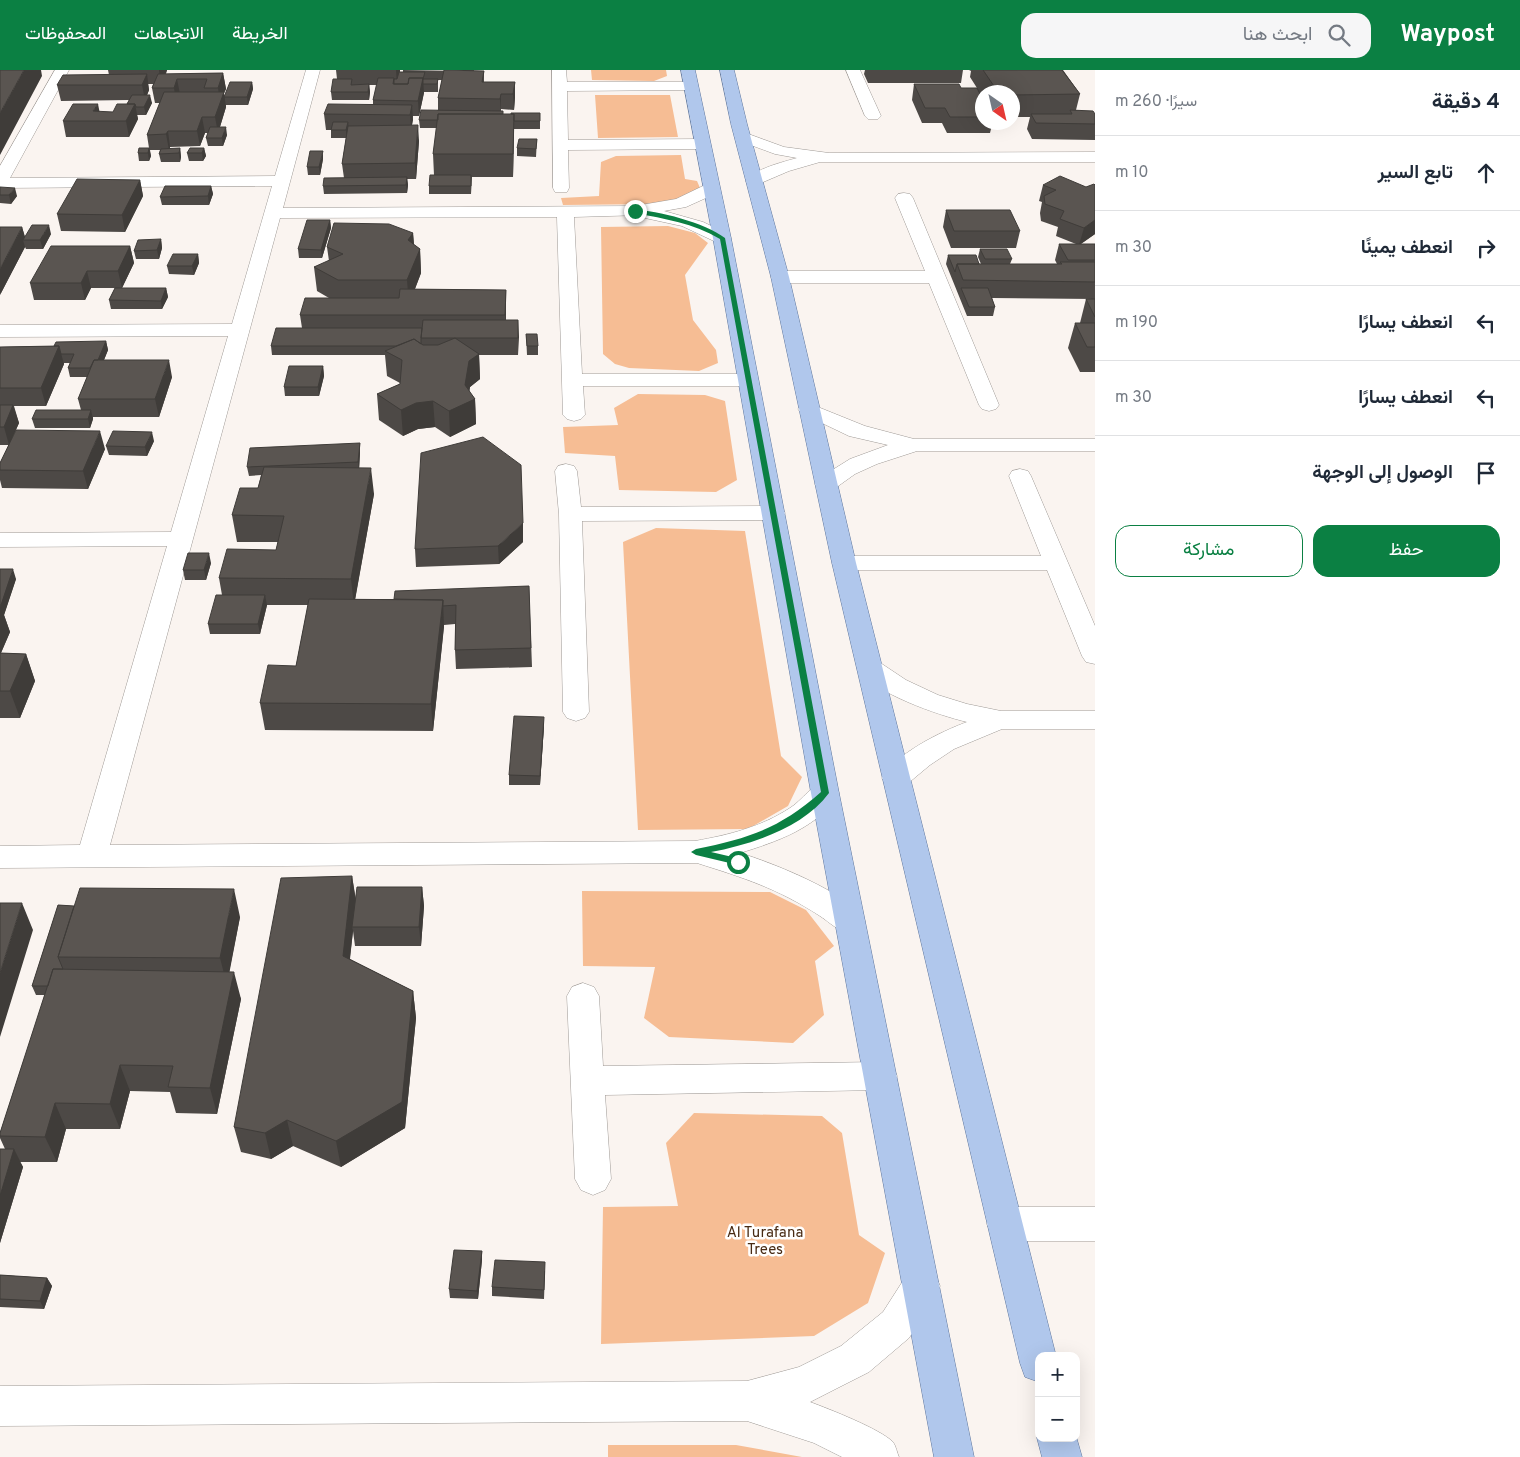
<!DOCTYPE html>
<html lang="ar">
<meta charset="utf-8">
<style>
body{margin:0;font-family:Overpass,Vazirmatn,sans-serif;background:#f6f6f7;color:#1f2937;direction:rtl}
.controls{position:absolute;right:15px;bottom:15px;display:grid;overflow:hidden;border-radius:10px;box-shadow:0 5px 20px #0002}
.controls button{width:45px;height:45px;display:grid;place-items:center;padding:0;border:0;border-bottom:1px solid #e0e1e3;background:#fff;color:#1f2937;font:25px sans-serif}
.compass{position:absolute;left:975px;top:15px;width:45px;height:45px;border-radius:50%;background:#fff;box-shadow:0 5px 20px #0002;rotate:146deg}
.stop{position:absolute;width:15px;height:15px;margin:-11px;border:4px solid #0b8043;border-radius:50%;background:#fff}
.stop.end{background:#0b8043;border-color:#fff;box-shadow:0 1px 5px #0008}
.list{margin:0;padding:0;list-style:none}
h2{display:flex;justify-content:space-between;align-items:center;height:65px;margin:0;padding:0 20px;font-size:21px}
h2 small{font-size:16px;font-weight:400;color:#747a83}
.list li{display:grid;grid-template-columns:32px 1fr auto;gap:15px;align-items:center;box-sizing:border-box;height:75px;padding:0 20px;border-top:1px solid #e0e1e3}
.list b{display:block;font-size:19px;white-space:nowrap}
.list em{font-size:16px;font-style:normal;color:#747a83}
.actions{display:flex;gap:10px;padding:15px 20px}
.actions a{flex:1;padding:11px 0;border:1px solid #0b8043;border-radius:15px;text-align:center;font-size:18px;color:#0b8043}
.actions .main{background:#0b8043;color:#fff}
.icon{flex:none;width:28px;height:28px;fill:none;stroke:currentColor;stroke-width:2;stroke-linecap:round;stroke-linejoin:round}
.map{position:relative;flex:none;width:1095px;height:1387px;overflow:hidden;direction:ltr}
header{display:flex;align-items:center;gap:30px;box-sizing:border-box;height:70px;padding:0 25px;background:#0b8043;color:#fff}
header strong{font-size:24px}
nav{display:flex;gap:28px;margin-inline-start:auto;font-size:18px}
.search{width:350px;height:45px;background:#f6f6f7;display:flex;align-items:center;gap:12px;box-sizing:border-box;padding:0 18px;border-radius:15px;color:#747a83;font-size:19px}
main{display:flex}
aside{flex:1;background:#fff}
.map>svg:first-child{display:block}
</style>
<header>
<strong>Waypost</strong>
<div class="search"><svg class="icon" aria-label="search" viewBox="0 0 24 24"><circle cx="10" cy="10" r="6"/><path d="M15 15l6 6"/></svg>ابحث هنا</div>
<nav><a>الخريطة</a><a>الاتجاهات</a><a>المحفوظات</a></nav>
</header>
<main>
<aside>
<h2>4 دقيقة<small>سيرًا · 260 m</small></h2>
<ul class="list">
<li><svg class="icon" aria-label="ahead" viewBox="0 0 24 24"><path d="M12 20V5M6 11l6-6 6 6"/></svg><div><b>تابع السير</b></div><em>10 m</em></li>
<li><svg class="icon" aria-label="right" viewBox="0 0 24 24"><path d="M7 20v-9h11M14 6l5 5-5 5"/></svg><div><b>انعطف يمينًا</b></div><em>30 m</em></li>
<li><svg class="icon" aria-label="left" viewBox="0 0 24 24"><path d="M17 20v-9H6M10 6l-5 5 5 5"/></svg><div><b>انعطف يسارًا</b></div><em>190 m</em></li>
<li><svg class="icon" aria-label="left" viewBox="0 0 24 24"><path d="M17 20v-9H6M10 6l-5 5 5 5"/></svg><div><b>انعطف يسارًا</b></div><em>30 m</em></li>
<li><svg class="icon" aria-label="arrive" viewBox="0 0 24 24"><path d="M6 21V4h12l-3 4 3 4H6"/></svg><div><b>الوصول إلى الوجهة</b></div></li>
</ul>
<div class="actions"><a class="main">حفظ</a><a>مشاركة</a></div>
</aside>
<div class="map">
<svg width="1095" height="1387" viewBox="0 0 1095 1387">
<rect width="100%" height="100%" fill="#faf4f0"/>
<!-- green -->
<path fill="#f6bd94" d="M591,0H666L667,6L654,11L592,10Z
M595,25H670L678,67L598,68Z
M681,85L685,109L697,111L700,118L681,129L659,134L563,135L561,128L599,126L601,92L616,86Z
M668,156L695,163L708,173L685,205L693,250L716,280L718,293L699,301L629,298L615,294L603,284L601,157Z
M638,324L705,325L725,331L737,410L716,422L619,420L615,386L565,383L563,357L618,355L614,338Z
M656,458L745,461L781,686L802,707L788,736L748,759L638,760L623,472Z
M582,821L770,822L806,840L834,876L815,891L824,945L793,973L669,967L644,948L655,897L583,896Z
M694,1043L822,1046L842,1063L859,1165L885,1183L868,1233L814,1266L601,1274L603,1137L678,1136L666,1073Z
M608,1375H736L802,1387H608Z"/>
<g fill="none" stroke-linecap="round" stroke-linejoin="round">
<defs>
<path id="minor" d="M55,0H69L10,108L275,106L306,0H320L283,138L635,136L676,129L705,115H717L719,119L717,123L686,137L664,141L703,152L728,164L731,168L728,172L722,173L716,172L682,156L645,148L643,145L574,147L582,304H748L755,306L758,310L755,314L748,316H583L585,345L581,349L574,351L567,349L563,345L557,147L280,148L110,775L695,771C729,765 761,757 790,738C807,727 812,709 835,716L839,723C819,758 775,772 740,783C770,792 850,823 865,851L861,859C841,866 835,856 820,846C777,818 744,808 697,793L0,798V776L80,775L167,476L0,477V463L171,462L228,266L0,267V255L232,254L272,116L0,118V96Z
M552,0H566L567,12H691L696,13L698,16L696,19L691,20L567,21L568,70L702,69L708,71L710,74L708,77L702,79L568,80L569,118L567,122H555L553,118Z
M846,0H860L881,46L878,49H868L865,46Z
M743,62L784,77L829,83L1095,82V92H820L789,101L754,116L748,115L746,111C754,99 783,92 797,88L775,84L737,70L735,67L737,64Z
M904,123L910,124L913,128L999,335L996,339L989,341L982,339L979,335L929,213H780L773,211L771,207L773,203L780,201H925L895,128L898,124Z
M808,333L865,356L914,369H1095V381H917L877,394L855,404L834,419L826,421L818,419L815,414L818,409L850,389L888,375L849,366L801,343L798,339L801,335Z
M566,394L574,396L577,401L581,437L774,436L782,438L785,443L782,448L774,450L582,451L589,642L585,648L576,651L567,648L563,642L559,444L555,401L558,396Z
M1020,399L1028,401L1031,406L1095,556V594L1086,592L1082,586L1047,500H844L836,498L832,493L836,488L844,486H1041L1009,406L1012,401Z
M870,589L879,592L906,610L938,625L967,634L1001,641H1095V659H1002L954,679L930,695L906,715L896,718L886,715L882,708C897,683 940,662 967,652C938,645 873,623 857,598L861,592Z
M583,913L594,917L599,926L603,996L880,992L892,996L897,1006L892,1016L880,1020L605,1025L611,1109L605,1120L593,1125L581,1120L575,1109L567,926L572,917Z
M1005,1137H1095V1171H1005L992,1166L987,1154L992,1142Z
M921,1198L934,1203L940,1216L934,1229L909,1268L869,1302L810,1332C829,1339 880,1359 893,1372C896,1376 897,1383 899,1387H842L814,1373L747,1351L0,1356V1316L747,1311L799,1297L841,1276L883,1242L908,1203Z"/>
<path id="major" d="M681,0H695L731,168L839,723L974,1387H934L811,723L713,168Z
M720,0H734L747,54L789,207L856,493L1056,1286H1039V1312L1025,1307L1020,1293L832,493L771,207L731,54Z
M1039,1364V1368H1076V1366L1082,1387H1042L1037,1368Z"/>
</defs>
<!-- minor casing -->
<use href="#minor" stroke="#9f9a96" stroke-width="1"/>
<!-- major casing -->
<use href="#major" stroke="#5e769d" stroke-width="1"/>
<!-- minor -->
<use href="#minor" fill="#fff" fill-rule="evenodd"/>
<!-- major -->
<use href="#major" fill="#b0c7ec" fill-rule="evenodd"/>
</g>
<!-- wall -->
<path fill="#4d4946" d="M108,0H167L166,4L223,3L226,19L224,23V26L252,12L253,19L248,35H226V37L220,57L227,65L223,76H208L206,68L208,63H205L200,76L170,77V79L180,78L181,87L180,92H161L159,84L160,80H150L151,86L149,91H139L138,83L149,78L147,65L160,33H155L152,18L153,14H148L149,20L147,25L152,33L146,45H137L138,49L129,67H66L63,51L99,42H113L127,34L129,30L61,31L57,15L109,5Z
M336,0H400V2H403V0L463,1V0H474V1H484V12H515V27L514,40L501,39V41L503,44L540,51V59H514L513,107H472L471,124H429V116L434,105L433,84L437,58H420L419,50L438,40V28L442,10H438V22H424L419,46H413L412,55L419,71L416,109H407L408,115L407,123L324,124L323,116L344,108L342,94L346,68H331V60H326L324,44L373,35V30L377,15H369L370,22L369,30H332L331,22L337,9Z
M865,0H963L961,13H868L864,4Z
M969,0H1063L1080,24L1076,40L1095,44V70L1032,69L1027,59L1030,47H1012V22H982V52H995L994,55H992L990,63H947L942,53H922L912,30L914,14L961,18H977L970,7L971,1Z
M537,69L536,87L517,86V78Z
M204,78L206,86L203,91H189L187,83Z
M323,89L320,105H308L307,97Z
M140,110L143,126L125,162L61,161L57,144Z
M1043,115L1086,117L1095,115V164L1081,174H1095V229L992,228L995,237L993,246H967L946,194L948,185L981,194L978,187L980,179L1012,189L1010,194H1057L1055,190L1059,174H1076L1056,166L1058,157L1041,151L1040,143L1042,132L1039,131Z
M211,116L213,124L209,135H162L160,127Z
M0,117L17,126L11,134L0,133Z
M946,140L1020,161L1016,178H951L943,157Z
M330,150L331,158L322,188H299L298,179Z
M22,157L25,168L51,164L43,179H26L25,177L0,225Z
M413,163L414,175L420,179L421,203L415,219L506,220V250H518V285H479L480,309L470,317L469,321L475,329L476,354L450,367L435,357L418,359L403,366L379,350L377,324L400,314V313L387,306L385,285H272L271,276L302,258L300,245L329,228L317,221L314,197L329,191L327,177Z
M161,169L162,178L159,189H136L134,181Z
M130,176L134,193L122,218H166L168,227L162,239H111L109,230L115,218H91L85,230H34L30,213Z
M198,184L199,193L194,205L169,204L167,196Z
M1086,229H1095V302H1080L1068,278L1075,253H1080Z
M526,264L538,276V285H527Z
M106,271L108,280L104,290L172,307L159,347H93V349L90,358H35L32,349L81,340L78,329L87,307H70L68,298L70,293H64V294L46,336H14L19,353L10,373L105,379L88,419L2,418L0,410V393L9,375H0V277L54,276Z
M323,296L324,306L319,326H285L284,317Z
M154,371L147,386L109,385L106,376Z
M360,373V382L359,398L374,424L355,529H394L529,516L532,597L456,599L455,580V554L444,555L433,661L265,660L260,633L296,596L308,535H267L260,564H210L208,554L222,525L219,508L276,480L278,472H237L232,445L258,418L261,405L249,406L247,397Z
M523,472L499,494L416,497L415,479Z
M211,493L206,510H185L183,500Z
M0,499L16,509L4,545L10,562L1,583L26,584L35,611L20,648H0Z
M544,656L540,715H509V705Z
M352,806L356,830L422,817L424,836L421,876H355L353,861L350,889L413,921L416,948L405,1058L341,1097L293,1076L271,1089L241,1082L234,1057Z
M58,835L240,847L229,902L241,929L217,1044L176,1043L170,1022L130,1021L120,1059H66L57,1092H20L23,1097L0,1173V1079H5L0,1068V1063L45,925H36L32,916Z
M482,1181V1190L478,1229L450,1228L449,1219Z
M545,1201L544,1229L492,1226V1217Z
M0,1205L47,1208L52,1216L44,1239L0,1237Z"/>
<!-- shaded-wall -->
<path fill="#3f3c39" d="M24,0H41L42,6L0,85V43Z
M159,0H167L161,14Z
M396,0H400L397,15Z
M223,3L226,19L224,23L226,37L218,63L215,47L220,32L218,18Z
M147,4L149,20L145,30L142,15Z
M423,8L424,23L419,46L418,31Z
M177,9L180,24L176,33L174,18Z
M252,12L253,19L248,35L247,27Z
M515,12V27L514,40L513,24Z
M369,14L370,22L369,30L368,22Z
M501,24V44L500,29Z
M150,25L152,33L146,45L144,37Z
M98,34L101,49L93,41Z
M135,34L138,49L129,67L126,51Z
M412,35L413,50L411,60L410,45Z
M514,44V66L513,107V84Z
M202,47L205,63L200,76L197,61Z
M348,52L349,60L346,68V60Z
M418,55L419,71L416,109L415,93Z
M226,57L227,65L223,76L222,68Z
M168,61L170,77L169,80L166,64Z
M149,78L151,86L149,91L148,83Z
M180,78L181,87L180,92L179,83Z
M204,78L206,86L203,91L202,83Z
M323,81V89L320,105L319,97Z
M407,107L408,115L407,123L406,115Z
M140,110L143,126L125,162L122,145Z
M211,116L213,124L209,135L208,126Z
M15,118L17,126L11,134L9,125Z
M330,150L331,158L322,188L321,180Z
M1095,150V164L1079,175L1084,158Z
M49,155L51,164L43,179L40,170Z
M22,157L26,170H23L25,177L0,225V199Z
M413,163L415,187L408,170Z
M161,169L162,178L159,189L157,180Z
M130,176L134,193L122,218L118,201Z
M420,179L421,203L409,234L407,210Z
M198,184L199,193L194,205L192,196Z
M87,201L91,218L85,230L81,213Z
M166,218L168,227L162,239L161,231Z
M506,220V237L505,262V245Z
M518,250L519,267L518,285Z
M106,271L108,280L97,307L95,298Z
M59,276L64,294L46,336L41,318Z
M479,284L480,309L470,317L468,332L475,329L476,354L450,367L449,341L469,291Z
M169,290L172,307L159,347L155,329Z
M323,296L324,306L319,326L318,317Z
M433,331L435,357L418,359L403,366L401,340L416,333Z
M13,335L19,353L9,375L4,357Z
M91,340L93,349L90,358L88,349Z
M100,361L105,379L88,419L83,401Z
M152,362L154,371L147,386L145,377Z
M360,373V382L359,402L358,392Z
M371,398L374,424L354,536L351,509Z
M523,453V472L499,494L498,476Z
M209,483L211,493L206,510L204,500Z
M13,499L16,509L4,545L10,562L0,585V537Z
M265,525L267,535L260,564L258,554Z
M443,530L444,557L433,661L431,634Z
M26,584L35,611L20,648L10,621Z
M544,647V656L540,715V706Z
M352,806L356,833L352,857L353,861L347,912L343,886Z
M422,817L424,836L421,876L419,857Z
M234,819L240,847L227,915L220,888Z
M22,833L33,860L0,967V903Z
M234,902L241,929L217,1044L210,1018Z
M413,921L416,948L405,1058L341,1097L336,1071Z
M120,995L130,1021L120,1059L110,1034Z
M55,1033L66,1059L57,1092L45,1067Z
M287,1050L293,1076L271,1089L265,1063Z
M14,1079L23,1097L0,1173V1126Z
M482,1181V1190L478,1229L477,1221Z
M47,1208L52,1216L44,1239L40,1231Z"/>
<!-- building -->
<path fill="#5a5551" stroke="#3f3c39" d="M0,0H24L0,43Z
M444,0L484,1L482,12H515L513,24H501L500,29L438,28Z
M983,0H1062L1080,24L1012,25V22H998Z
M399,2H425L423,9H438L437,14H423V8H409L408,14H394V9H397Z
M223,3L218,18H204L207,9H177L174,18H152L158,4Z
M147,4L142,15H57L63,5Z
M378,8H394L393,14H408L409,8H423L418,31L373,30Z
M333,9H352L351,15L369,14L368,22H331Z
M230,12H252L247,27H224Z
M914,14H959L961,18H977L982,28V47H950L945,38H925Z
M164,22H224L215,47H202L197,61H168L166,64L147,65Z
M132,25H150L144,37H136L135,34H127Z
M73,34H98L93,41L113,42L117,34H135L126,51H63Z
M328,34L412,35L410,45L324,44Z
M421,40L503,41V44H438V50H419Z
M1070,40L1093,41L1095,44V54L1036,53L1031,44H1072Z
M511,43H540V51H514V44H511Z
M438,44H514L513,84H433Z
M333,52H348L346,60H331Z
M418,55L415,93L342,94L348,56Z
M210,57H226L222,68H206Z
M519,69H537L536,79L517,78Z
M139,78H149L148,83H138Z
M180,78L179,83L159,84L161,79Z
M190,78H204L202,83H187Z
M310,81H323L319,97H307Z
M430,105H471V116H429Z
M1060,106L1086,117L1094,114L1095,115V150L1084,158L1060,149L1064,141L1045,134L1044,126L1056,120L1043,115Z
M407,107L406,115L323,116L324,108Z
M77,109L140,110L122,145L57,144Z
M165,116H211L208,126L160,127Z
M0,117L15,118L9,125H0Z
M946,140H1010L1020,161H954Z
M307,150H330L321,180L298,179Z
M334,153L389,154L413,163L408,170L420,179L407,210H338L314,197L343,184L327,177Z
M32,155H49L40,170H23Z
M0,157H22L0,199Z
M161,169L157,180L134,181L138,170Z
M1059,174H1095V190H1068Z
M51,176H130L118,201H87L81,213H30Z
M980,179H1007L1012,189H985Z
M173,184H198L192,196H167Z
M948,185H976L979,194H957L955,202Z
M1060,192H1095V212L963,210L957,194H1062Z
M115,218H166L161,231L109,230Z
M961,218H988L995,237H969Z
M400,219L506,220L505,245H300L305,228H399Z
M1086,229H1095V247Z
M423,250H518V268H421Z
M1075,253H1095V277H1087Z
M276,258H422L421,268V274L414,269L396,276H271Z
M526,264H537L538,276H527Z
M455,268L479,284L469,291L465,315L475,329L449,341L433,331L416,333L401,340L377,324L400,314L402,290L385,281L414,269L423,275H438Z
M106,271L98,290H94L90,298H68L74,284H61L59,276H54L56,272Z
M59,276L41,318H0V277Z
M94,290H169L155,329H78Z
M289,296H323L318,317H284Z
M0,335H13L4,357H0Z
M36,340H91L88,349H32Z
M16,360L100,361L83,401L0,400V393Z
M113,361L152,362L145,377L106,376Z
M483,367L521,395L523,453L498,476L415,479L421,383Z
M360,373L358,392L247,397L250,378Z
M264,397L371,398L351,509L219,508L227,479L276,480L284,446L232,445L240,418H258Z
M188,483H209L204,500H183Z
M0,499H13L1,535H0Z
M529,516L531,578L455,580L456,535L443,536V530L394,529L395,521Z
M216,525H265L258,554H208Z
M309,529L443,530L431,634L260,633L268,595L296,596Z
M0,583L26,584L10,621H0Z
M514,646L544,647L540,706L509,705Z
M352,806L343,886L413,921L402,1032L336,1071L287,1050L265,1063L234,1057L281,808Z
M357,817H422L419,857H352Z
M80,818L234,819L220,888L58,887Z
M0,833H22L0,903Z
M58,835L74,836L58,887L63,899H53L48,916H32Z
M53,899L234,902L210,1018L168,1017L173,996L120,995L110,1034L55,1033L45,1067L0,1066V1063Z
M0,1079H14L0,1126Z
M454,1180L482,1181L477,1221L449,1219Z
M495,1190L545,1192L544,1220L492,1217Z
M0,1205L47,1208L40,1231L0,1229Z"/>
<!-- route -->
<path fill="#0b8043" d="M633,140C658,140 705,153 725,168L829,723C803,758 752,774 711,782L741,789L742,792L738,795L696,785L691,782L696,779C749,768 779,759 821,722L720,169C693,153 665,149 635,143Z"/>
<g text-anchor="middle" dominant-baseline="central" stroke-width="5" stroke-linejoin="round" paint-order="stroke">
<!-- near-park labels -->
<g font-size="15" fill="#482b14" stroke="#fff">
<text x="765" y="1163">Al Turafana<tspan x="765" dy="17">Trees</tspan></text>
</g>
</g>
</svg>
<div class="controls">
<button>+</button>
<button>−</button>
</div>
<svg class="compass" viewBox="-18 -18 36 36"><path d="M0-13l5 13h-10z" fill="#e53935"/><path d="M0 13l5-13h-10z" fill="#747a83"/></svg>
<div class="stop" style="left:738px;top:792px"></div>
<div class="stop end" style="left:635px;top:141px"></div>
</div>
</main>
